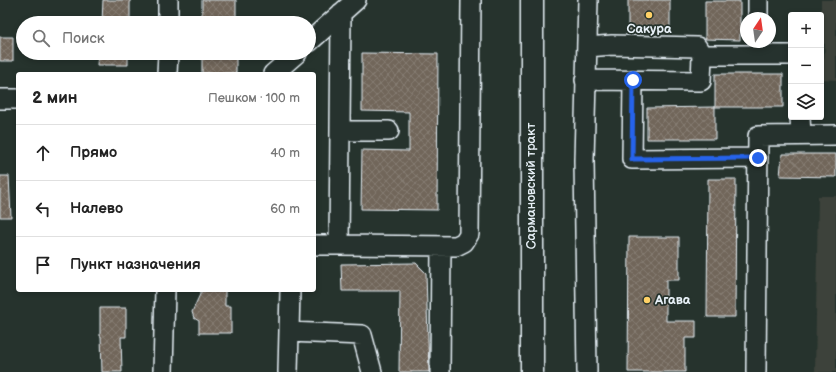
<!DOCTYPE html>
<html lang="ru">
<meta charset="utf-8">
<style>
body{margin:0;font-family:"Balsamiq Sans",sans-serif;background:#f2f2f2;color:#222}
.controls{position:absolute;right:12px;top:12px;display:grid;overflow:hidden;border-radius:4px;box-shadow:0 2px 6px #0003}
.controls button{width:36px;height:36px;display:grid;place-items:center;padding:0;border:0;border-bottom:1px solid #e0e0e0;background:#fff;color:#222;font:20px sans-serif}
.compass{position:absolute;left:740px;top:12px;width:36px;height:36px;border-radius:50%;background:#fff;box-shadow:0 2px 6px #0003;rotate:13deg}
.stop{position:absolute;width:12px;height:12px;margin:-9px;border:3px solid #2563eb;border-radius:50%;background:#fff}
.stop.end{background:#2563eb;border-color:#fff;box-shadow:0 1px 4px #0008}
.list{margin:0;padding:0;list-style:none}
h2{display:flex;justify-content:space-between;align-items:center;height:52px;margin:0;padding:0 16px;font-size:17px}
h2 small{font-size:13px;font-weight:400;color:#767676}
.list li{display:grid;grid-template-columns:26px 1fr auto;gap:12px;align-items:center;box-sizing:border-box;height:56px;padding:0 16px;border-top:1px solid #e0e0e0}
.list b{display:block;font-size:15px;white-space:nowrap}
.list em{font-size:13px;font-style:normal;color:#767676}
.icon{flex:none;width:22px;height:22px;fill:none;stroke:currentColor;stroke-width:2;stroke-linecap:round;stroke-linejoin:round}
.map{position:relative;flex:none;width:836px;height:372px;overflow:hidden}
.search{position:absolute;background:#fff;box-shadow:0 2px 6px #0003;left:16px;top:16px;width:300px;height:44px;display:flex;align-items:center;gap:10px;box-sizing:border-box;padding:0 14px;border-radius:22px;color:#767676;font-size:15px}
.panel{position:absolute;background:#fff;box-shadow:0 2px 6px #0003;left:16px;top:72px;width:300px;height:220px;border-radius:4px}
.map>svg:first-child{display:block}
</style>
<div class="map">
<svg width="836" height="372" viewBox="0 0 836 372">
<defs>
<pattern id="building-cross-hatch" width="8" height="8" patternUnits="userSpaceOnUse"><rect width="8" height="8" fill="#71665a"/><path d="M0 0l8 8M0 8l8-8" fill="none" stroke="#857c72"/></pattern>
</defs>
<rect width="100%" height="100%" fill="#26332d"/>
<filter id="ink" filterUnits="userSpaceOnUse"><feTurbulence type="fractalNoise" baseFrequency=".025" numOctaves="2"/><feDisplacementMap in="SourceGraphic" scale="8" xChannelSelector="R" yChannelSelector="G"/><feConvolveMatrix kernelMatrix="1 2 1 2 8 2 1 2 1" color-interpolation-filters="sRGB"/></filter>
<g filter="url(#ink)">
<!-- built -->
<path fill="#3c423a" d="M821,0H836V80L821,79V59H824L825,44L821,43Z
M818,196H836V372H815Z"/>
<!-- building -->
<path fill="url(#building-cross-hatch)" stroke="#e8f1f8" d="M103,0H130V23H102Z
M202,0H236V23H202Z
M628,0H670V30H628Z
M705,1H740V40L705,39Z
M0,37H13V61H0Z
M98,53H128V65H97Z
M202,53H236V73H202Z
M362,53L438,54L437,210L361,209L362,150L409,151V112L362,111Z
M715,74H783V107H715Z
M715,107V139H647V108Z
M782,154H836V177L780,176Z
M0,176H9L11,217H0Z
M708,179H736L735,317H707Z
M629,237H679V280H666V321H696V338H685V372H628Z
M416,263L426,273L429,372H399L400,291H342L341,264Z
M202,290H225V306H231V333H199V321L194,318L192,312Z
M100,308H126V337H121L122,372H102L101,336H100Z"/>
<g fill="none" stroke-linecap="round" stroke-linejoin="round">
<defs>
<path id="minor" d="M341,13L339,245L456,246L464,242L469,234L471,0
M758,18V0
M168,23V0
M309,42L356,0
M588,47L612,45L697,47L702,55
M167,74L168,53
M273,74L297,53
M585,80L701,81L702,55H791
M633,80L632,159L758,158
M0,99H18
M800,117L801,135
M340,131H389
M314,245H339
M289,332L362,335L372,372
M163,372L165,290
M288,372L290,290
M440,372L441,246
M587,372L584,160L588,0
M756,372L758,136L836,135"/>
<path id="major" d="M532,0V372"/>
</defs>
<!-- minor casing -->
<use href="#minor" stroke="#e8f1f8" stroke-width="22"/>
<!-- major casing -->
<use href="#major" stroke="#e8f1f8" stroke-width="25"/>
<!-- minor -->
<use href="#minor" stroke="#26332d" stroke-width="19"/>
<!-- major -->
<use href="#major" stroke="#26332d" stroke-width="22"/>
</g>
</g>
<g fill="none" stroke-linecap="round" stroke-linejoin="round" filter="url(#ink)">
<!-- route -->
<path stroke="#2563eb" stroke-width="5" d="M633,80L632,159L758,158"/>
</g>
<!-- markers -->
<g fill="#ffd166" stroke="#26332d" stroke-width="1.5">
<circle cx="649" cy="15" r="4"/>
<circle cx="647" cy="300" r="4"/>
</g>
<g text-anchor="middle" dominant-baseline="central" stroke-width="3.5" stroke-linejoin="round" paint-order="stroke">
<!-- poi labels -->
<g font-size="13" font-weight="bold" fill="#e8f1f8" stroke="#26332d">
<text x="649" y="29">Сакура</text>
<text x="655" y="300" text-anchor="start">Агава</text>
</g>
<!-- street labels -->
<g font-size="13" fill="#e8f1f8" stroke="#26332d">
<text transform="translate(531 186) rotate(-90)">Сармановский тракт</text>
</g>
</g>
</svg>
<div class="controls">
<button>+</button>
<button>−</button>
<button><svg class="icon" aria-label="layers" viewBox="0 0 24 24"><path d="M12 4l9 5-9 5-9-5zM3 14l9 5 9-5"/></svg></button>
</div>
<svg class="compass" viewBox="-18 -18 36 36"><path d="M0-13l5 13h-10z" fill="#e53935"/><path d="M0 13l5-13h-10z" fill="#767676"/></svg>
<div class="stop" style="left:633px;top:80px"></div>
<div class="stop end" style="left:758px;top:158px"></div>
<div class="search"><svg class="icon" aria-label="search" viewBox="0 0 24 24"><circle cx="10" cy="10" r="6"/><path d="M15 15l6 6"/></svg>Поиск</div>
<section class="panel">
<h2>2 мин<small>Пешком · 100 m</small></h2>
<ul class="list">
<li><svg class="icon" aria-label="ahead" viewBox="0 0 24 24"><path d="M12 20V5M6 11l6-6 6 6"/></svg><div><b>Прямо</b></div><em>40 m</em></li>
<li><svg class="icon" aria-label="left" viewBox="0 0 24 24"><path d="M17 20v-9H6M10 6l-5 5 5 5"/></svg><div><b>Налево</b></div><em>60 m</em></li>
<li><svg class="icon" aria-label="arrive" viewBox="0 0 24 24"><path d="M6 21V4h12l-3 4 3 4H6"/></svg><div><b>Пункт назначения</b></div></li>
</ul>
</section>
</div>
